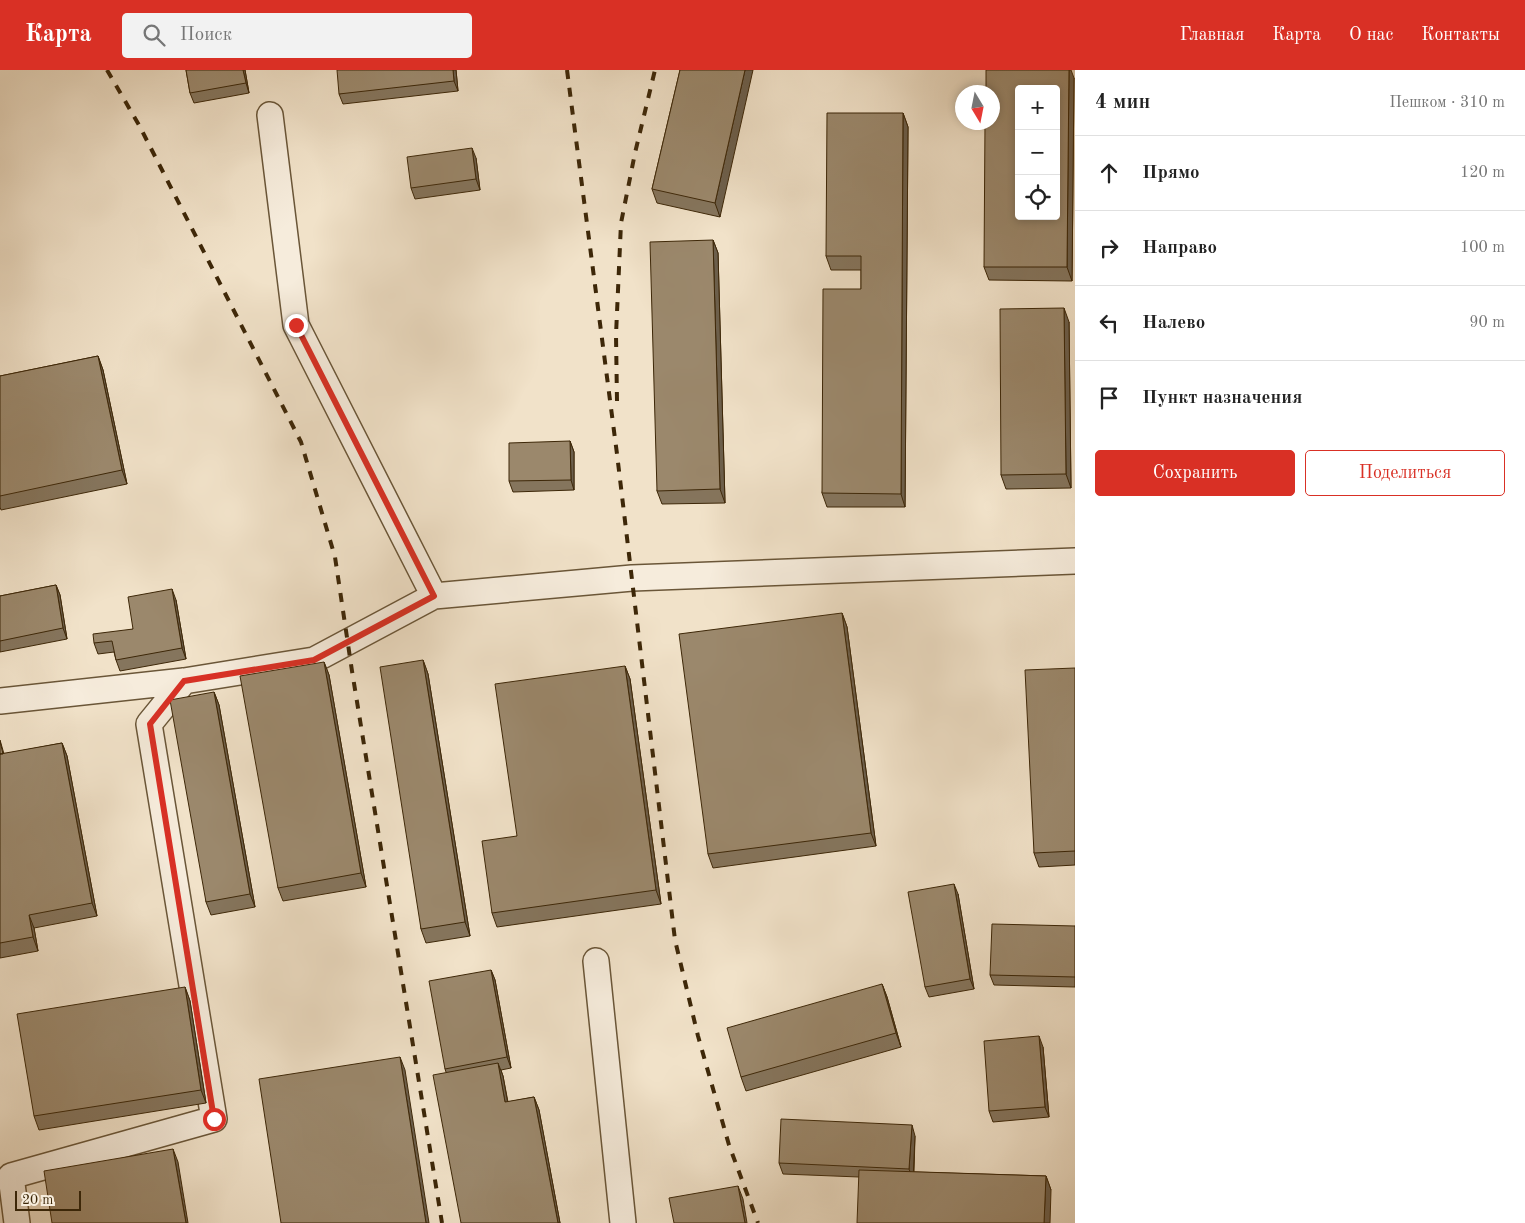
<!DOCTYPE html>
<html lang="ru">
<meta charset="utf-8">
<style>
body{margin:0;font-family:"Old Standard TT",serif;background:#f2f2f2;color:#222}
.controls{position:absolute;right:15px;top:15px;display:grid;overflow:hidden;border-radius:5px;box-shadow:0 2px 8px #0003}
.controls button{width:45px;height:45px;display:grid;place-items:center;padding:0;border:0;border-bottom:1px solid #e0e0e0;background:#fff;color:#222;font:25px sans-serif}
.compass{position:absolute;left:955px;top:15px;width:45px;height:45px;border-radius:50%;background:#fff;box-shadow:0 2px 8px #0003;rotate:170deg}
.scale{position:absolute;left:15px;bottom:12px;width:66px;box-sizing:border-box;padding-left:5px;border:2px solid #3d2708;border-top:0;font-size:14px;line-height:18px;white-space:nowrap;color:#3d2708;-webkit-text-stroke:4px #f6ecdc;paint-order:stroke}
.stop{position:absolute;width:15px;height:15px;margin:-11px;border:4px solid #d93025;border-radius:50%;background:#fff}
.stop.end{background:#d93025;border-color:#fff;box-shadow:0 1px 5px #0008}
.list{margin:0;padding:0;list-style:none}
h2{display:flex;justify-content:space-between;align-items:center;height:65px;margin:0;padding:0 20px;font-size:21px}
h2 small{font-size:16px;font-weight:400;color:#767676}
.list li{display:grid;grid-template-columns:32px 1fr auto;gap:15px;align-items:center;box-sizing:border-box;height:75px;padding:0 20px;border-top:1px solid #e0e0e0}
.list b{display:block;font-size:19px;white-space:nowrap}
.list em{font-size:16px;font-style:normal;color:#767676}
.actions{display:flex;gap:10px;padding:15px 20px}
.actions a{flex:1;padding:11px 0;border:1px solid #d93025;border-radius:5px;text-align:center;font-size:18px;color:#d93025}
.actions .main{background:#d93025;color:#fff}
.icon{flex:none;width:28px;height:28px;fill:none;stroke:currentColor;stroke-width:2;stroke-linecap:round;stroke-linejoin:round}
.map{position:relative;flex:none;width:1075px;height:1153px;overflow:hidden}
header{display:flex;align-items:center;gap:30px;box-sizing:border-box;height:70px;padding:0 25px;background:#d93025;color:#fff}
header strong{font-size:24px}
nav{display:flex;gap:28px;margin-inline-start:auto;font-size:18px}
.search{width:350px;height:45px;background:#f2f2f2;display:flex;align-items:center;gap:12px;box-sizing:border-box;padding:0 18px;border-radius:5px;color:#767676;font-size:19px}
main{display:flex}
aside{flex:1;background:#fff}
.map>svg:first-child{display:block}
</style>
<header>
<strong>Карта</strong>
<div class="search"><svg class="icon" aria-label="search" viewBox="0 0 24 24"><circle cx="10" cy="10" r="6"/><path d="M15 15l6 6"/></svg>Поиск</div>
<nav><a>Главная</a><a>Карта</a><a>О нас</a><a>Контакты</a></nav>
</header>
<main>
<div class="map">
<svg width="1075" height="1153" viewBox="0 0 1075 1153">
<rect width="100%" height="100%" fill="#f1e2c9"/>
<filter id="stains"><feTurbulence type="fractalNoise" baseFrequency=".004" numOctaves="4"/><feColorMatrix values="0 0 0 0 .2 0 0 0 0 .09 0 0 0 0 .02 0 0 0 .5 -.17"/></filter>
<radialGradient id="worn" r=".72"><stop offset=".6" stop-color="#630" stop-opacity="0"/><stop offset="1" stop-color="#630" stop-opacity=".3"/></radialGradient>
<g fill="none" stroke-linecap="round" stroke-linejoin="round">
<defs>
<path id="minor" d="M270,45L296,255L434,526
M0,631L184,611L314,590L434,526L632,508L1075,491
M596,891L623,1153
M17,1153L11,1106L214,1049L149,654L184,611"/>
</defs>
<!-- minor casing -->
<use href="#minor" stroke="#6a5638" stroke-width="28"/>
<!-- minor -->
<use href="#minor" stroke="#f6ecdc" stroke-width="25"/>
<!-- rail -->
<path stroke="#3d2708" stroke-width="4" stroke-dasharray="9 9" stroke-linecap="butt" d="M107,0L139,55L301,372L335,487L352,601L442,1153
M567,0L617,384L675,870L698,966L729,1075L758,1153
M617,331L616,265L621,153L635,83L655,0"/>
</g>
<!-- wall -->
<path fill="#85755d" stroke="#3d2708" d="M186,0H245L249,23L194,33L190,23Z
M456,0L458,21L343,34L339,24Z
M680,0L720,147L657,133L652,119Z
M1074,8L1072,211L989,210L984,197Z
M903,43L908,57L905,437H827L822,423L861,219V200H831L826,186Z
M476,88L480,120L415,129L411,118Z
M713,170L718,183L725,433L662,434L657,421Z
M1069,252L1071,418L1006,419L1001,405Z
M98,286L103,300L127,414L1,440L0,437V306Z
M570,371L574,382V420L513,422L509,411Z
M56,515L60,525L67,569L0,582V526Z
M176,530L186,589L120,601L116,590L114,582L98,584L94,573L133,559Z
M842,543L847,557L876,776L713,798L708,784Z
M423,590L428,604L470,866L426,873L421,859Z
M324,592L329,605L366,817L283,831L278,818Z
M625,596L630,609L661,834L497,857L492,843L517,766Z
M1075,598V795L1039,797L1034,783Z
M214,622L219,635L255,837L211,845L206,832Z
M0,670L4,684L62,673L67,686L97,846L34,858L38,881L0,888Z
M958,824L974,919L929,927L925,917Z
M1075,856V917L994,915L990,905Z
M491,900L495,910L511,998L501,1000L503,1006L508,1032L534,1027L539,1040L560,1153L446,1002L445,999Z
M882,914L887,927L901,977L746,1021L741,1007Z
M185,917L190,931L206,1033L39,1060L34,1046Z
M1043,977L1049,1047L993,1052L989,1041Z
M915,1066L914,1102L1046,1106L1051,1120L859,1107L783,1104L779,1093Z"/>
<!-- shaded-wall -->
<path fill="#6c5f4c" stroke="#3d2708" d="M243,0H245L249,23L246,13Z
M453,0H456L458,21L454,11Z
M745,0H753L720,147L715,133Z
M1069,0H1071L1074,8L1072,211L1067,197Z
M903,43L908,57L905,437L901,424Z
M472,78L476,88L480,120L476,109Z
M713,170L718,183L725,433L720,419Z
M1064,238L1069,252L1071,418L1066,404Z
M98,286L103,300L127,414L122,400Z
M570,371L574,382V420L571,410Z
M56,515L60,525L67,569L63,558Z
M172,519L176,530L186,589L182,578Z
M842,543L847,557L876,776L871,763Z
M423,590L428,604L470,866L465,852Z
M324,592L329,605L366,817L361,803Z
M625,596L630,609L661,834L656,820Z
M214,622L219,635L255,837L250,824Z
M62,673L67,686L97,846L92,833Z
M954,814L958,824L974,919L970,909Z
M29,845L34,858L38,881L33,867Z
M491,900L495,910L511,998L507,987Z
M882,914L887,927L901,977L896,963Z
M185,917L190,931L206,1033L201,1020Z
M1039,966L1043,977L1049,1047L1045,1037Z
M400,987L405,1000L429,1153H426Z
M498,993L503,1006L510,1046L505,1032Z
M534,1027L539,1040L560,1153H558Z
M912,1055L915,1066L913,1110L909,1099Z
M173,1079L178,1092L188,1153H186Z
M1046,1106L1051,1120L1050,1153H1044Z
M738,1116L743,1129L747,1153H745Z"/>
<!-- building -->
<path fill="#9b886c" stroke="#3d2708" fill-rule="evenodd" d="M186,0H243L246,13L190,23Z
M337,0H453L454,11L339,24Z
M680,0H745L715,133L652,119Z
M986,0H1069L1067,197H984L985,52H992V22H986ZM1019,19H1056V146H1019Z
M827,43H903L901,424L822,423L823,219H861V186H826Z
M472,78L476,109L411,118L407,87Z
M713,170L720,419L657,421L650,172Z
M1064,238L1066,404L1001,405L1000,239Z
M98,286L122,400L0,426V306Z
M570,371L571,410L509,411V373Z
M56,515L63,558L0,571V526Z
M172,519L182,578L116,590L112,571L94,573L93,564L133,559L128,527Z
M842,543L871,763L708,784L679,564Z
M423,590L465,852L421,859L380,597Z
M324,592L361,803L278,818L240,606Z
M625,596L656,820L492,843L482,771L517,766L495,614Z
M1075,598V781L1034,783L1025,600Z
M214,622L250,824L206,832L170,630Z
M0,671L3,684H0Z
M62,673L92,833L29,845L33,867L0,873V684Z
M954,814L970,909L925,917L908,822Z
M992,854L1075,856V907L990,905Z
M491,900L507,987L445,999L429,911Z
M882,914L896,963L741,1007L727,958Z
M185,917L201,1020L34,1046L17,944Z
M1039,966L1045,1037L989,1041L984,971Z
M400,987L426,1153H281L259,1009Z
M498,993L505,1032L534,1027L558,1153H461L433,1005Z
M781,1049L912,1055L909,1099L779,1093Z
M173,1079L186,1153H52L44,1101Z
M859,1100L1046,1106L1044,1153H857Z
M738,1116L745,1153H674L669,1128Z"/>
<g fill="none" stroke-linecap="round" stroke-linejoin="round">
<!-- route -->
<path stroke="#d93025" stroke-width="6" d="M214,1049L150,654L184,611L314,590L434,526L296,255"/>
</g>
<rect width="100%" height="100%" filter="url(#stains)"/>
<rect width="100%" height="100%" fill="url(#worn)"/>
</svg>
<div class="controls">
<button>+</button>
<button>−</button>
<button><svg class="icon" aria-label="locate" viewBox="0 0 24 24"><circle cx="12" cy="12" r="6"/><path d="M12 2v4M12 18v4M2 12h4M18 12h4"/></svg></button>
</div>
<svg class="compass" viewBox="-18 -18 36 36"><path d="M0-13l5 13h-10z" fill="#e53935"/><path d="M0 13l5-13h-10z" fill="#767676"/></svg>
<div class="scale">20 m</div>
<div class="stop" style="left:214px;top:1049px"></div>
<div class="stop end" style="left:296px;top:255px"></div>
</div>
<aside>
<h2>4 мин<small>Пешком · 310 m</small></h2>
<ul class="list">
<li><svg class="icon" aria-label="ahead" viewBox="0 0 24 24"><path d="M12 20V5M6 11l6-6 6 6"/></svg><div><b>Прямо</b></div><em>120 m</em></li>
<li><svg class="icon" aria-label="right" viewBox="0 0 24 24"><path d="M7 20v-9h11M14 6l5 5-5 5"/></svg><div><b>Направо</b></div><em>100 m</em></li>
<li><svg class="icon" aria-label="left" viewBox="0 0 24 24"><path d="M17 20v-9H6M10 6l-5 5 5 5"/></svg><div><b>Налево</b></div><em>90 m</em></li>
<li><svg class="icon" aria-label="arrive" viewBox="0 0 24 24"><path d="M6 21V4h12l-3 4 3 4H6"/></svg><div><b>Пункт назначения</b></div></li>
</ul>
<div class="actions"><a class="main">Сохранить</a><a>Поделиться</a></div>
</aside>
</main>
